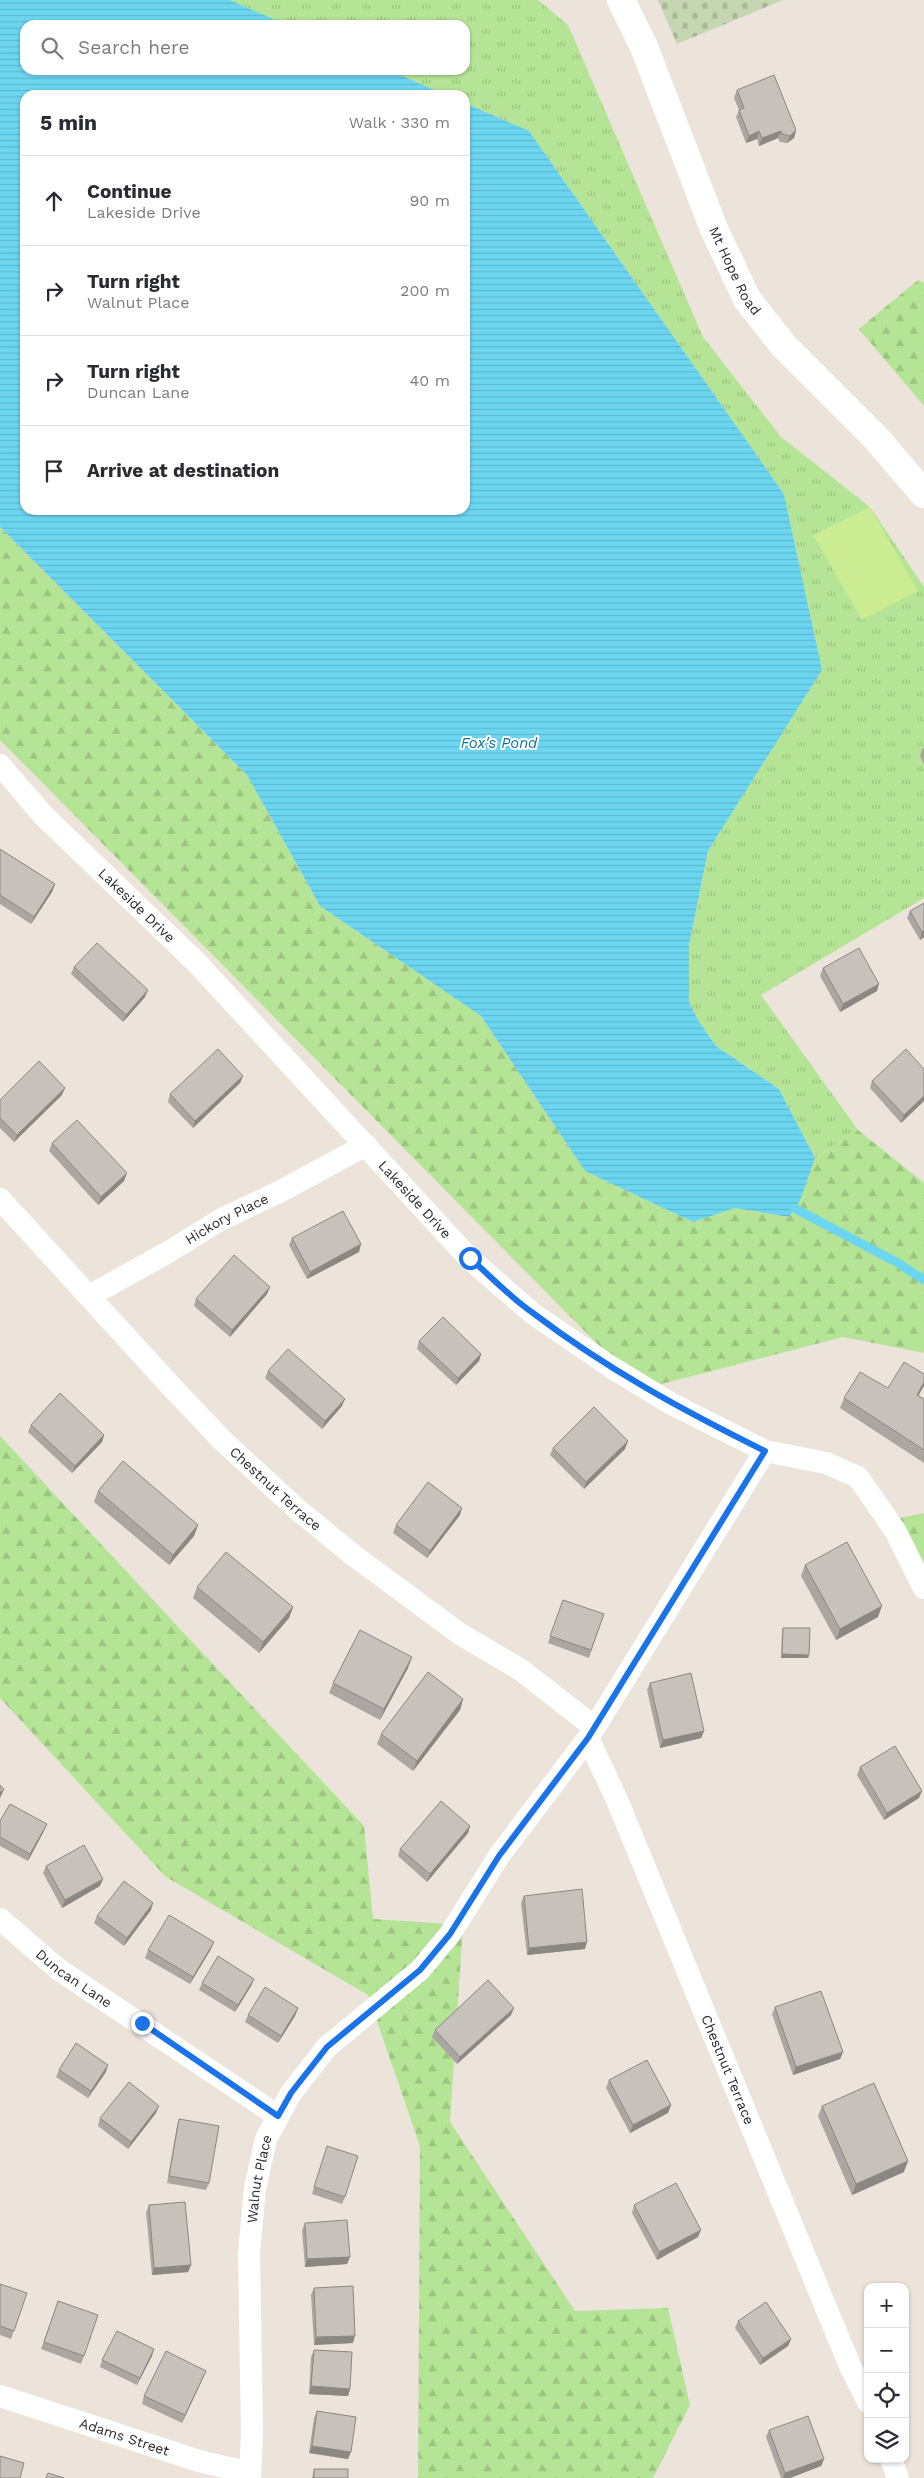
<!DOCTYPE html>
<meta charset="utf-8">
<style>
body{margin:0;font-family:"Work Sans",sans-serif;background:#f7f7f7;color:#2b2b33}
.controls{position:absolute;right:15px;bottom:15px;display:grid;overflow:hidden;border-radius:10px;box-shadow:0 1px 4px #0004}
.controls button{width:45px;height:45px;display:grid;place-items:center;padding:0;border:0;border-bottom:1px solid #e1e1e2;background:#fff;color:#2b2b33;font:25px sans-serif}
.stop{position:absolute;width:15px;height:15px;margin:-11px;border:4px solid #1a73e8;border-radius:50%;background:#fff}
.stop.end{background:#1a73e8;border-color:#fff;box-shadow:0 1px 5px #0008}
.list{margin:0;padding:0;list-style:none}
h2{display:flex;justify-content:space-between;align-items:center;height:65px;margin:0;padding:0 20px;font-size:21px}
h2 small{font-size:16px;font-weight:400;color:#7c7c81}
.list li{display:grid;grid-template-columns:32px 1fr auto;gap:15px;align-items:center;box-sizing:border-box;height:90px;padding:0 20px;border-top:1px solid #e1e1e2}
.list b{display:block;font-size:19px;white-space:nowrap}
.list p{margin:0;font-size:16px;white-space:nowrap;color:#7c7c81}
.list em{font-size:16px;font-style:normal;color:#7c7c81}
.icon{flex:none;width:28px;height:28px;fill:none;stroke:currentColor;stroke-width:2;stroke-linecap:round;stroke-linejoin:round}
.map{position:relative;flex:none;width:924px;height:2478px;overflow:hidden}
.search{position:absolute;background:#fff;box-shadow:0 1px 4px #0004;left:20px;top:20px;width:450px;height:55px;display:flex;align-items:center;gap:12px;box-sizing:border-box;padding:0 18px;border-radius:15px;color:#7c7c81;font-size:19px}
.panel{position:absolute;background:#fff;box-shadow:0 1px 4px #0004;left:20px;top:90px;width:450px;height:425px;border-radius:15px}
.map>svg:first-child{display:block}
</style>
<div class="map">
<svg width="924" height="2478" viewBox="0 0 924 2478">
<defs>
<pattern id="forest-firs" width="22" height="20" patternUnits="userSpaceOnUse" patternTransform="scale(1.25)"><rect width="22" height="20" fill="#b6e496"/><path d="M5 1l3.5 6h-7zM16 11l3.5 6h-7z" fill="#9dc481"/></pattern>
<pattern id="cemetery-stones" width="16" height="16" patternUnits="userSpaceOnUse" patternTransform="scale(1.25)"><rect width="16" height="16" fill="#c6d6b2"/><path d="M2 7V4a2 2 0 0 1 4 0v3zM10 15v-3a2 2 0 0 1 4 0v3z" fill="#aab899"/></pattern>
<pattern id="park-tufts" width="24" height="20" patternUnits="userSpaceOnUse" patternTransform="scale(1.25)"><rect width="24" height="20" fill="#b6e496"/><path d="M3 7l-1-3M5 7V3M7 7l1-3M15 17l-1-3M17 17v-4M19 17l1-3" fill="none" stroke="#9dc481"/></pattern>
<pattern id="water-rules" width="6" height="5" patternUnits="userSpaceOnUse" patternTransform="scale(1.25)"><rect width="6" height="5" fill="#6cd6f1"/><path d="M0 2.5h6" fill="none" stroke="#5eb8cf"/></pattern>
</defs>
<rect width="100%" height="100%" fill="#ece4db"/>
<!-- forest -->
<path fill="url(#forest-firs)" d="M918,280L924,283V406L859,329Z
M0,527L247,775L320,906L481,1016L585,1171L693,1222L735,1208L789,1217L800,1201L815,1158L858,1130L924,1183V1353L843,1337L642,1389L0,740Z
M0,1436L364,1826L373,1919L463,1925L450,2122L575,2311L668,2308L690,2405L653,2478H418L420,2146L368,1995L166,1877L0,1698Z
M924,1513V1584L900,1518Z"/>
<!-- cemetery -->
<path fill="url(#cemetery-stones)" d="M658,0H783L677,44Z"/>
<!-- park -->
<path fill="url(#park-tufts)" d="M230,0H538L568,25L703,337L781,437L870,507L924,587V898L761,995L858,1130L815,1158L779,1089L716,1046L698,1020L689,1002V945L708,851L822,670L784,494L529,131L465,103V95H446L389,70H465V25H287Z"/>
<!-- pitch -->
<path fill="#cbec92" d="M870,507L918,591L862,620L813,535Z"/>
<!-- water -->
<path fill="url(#water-rules)" d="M0,0H230L287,25H25V70H389L446,95H25V510H465V103L529,131L784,494L822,670L708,851L689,945V1002L698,1020L716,1046L779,1089L815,1158L800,1201L789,1217L735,1208L693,1222L585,1171L481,1016L320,906L247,775L0,527Z"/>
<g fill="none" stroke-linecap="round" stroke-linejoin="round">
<!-- stream -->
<path stroke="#6cd6f1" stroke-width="9" d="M794,1208L898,1263L924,1280"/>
<!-- minor -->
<g stroke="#fff" stroke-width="22">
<path id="s1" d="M0,765L44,816L197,963L469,1258L532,1313L611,1367L670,1403L765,1451L826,1463L858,1477L896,1532L924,1588"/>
<path id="s2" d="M0,1199L169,1384L223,1441L297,1509L353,1555L460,1634L521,1670L594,1727"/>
<path id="s3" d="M89,1296L165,1254L220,1220L281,1191L366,1145"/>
<path id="s4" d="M588,1738L617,1800L850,2366L868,2402"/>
<path id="s5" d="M0,1919L58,1969L278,2116"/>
<path id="s6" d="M0,2396L199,2461L250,2473"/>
<path d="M891,2459L898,2478"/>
<path id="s7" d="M250,2478L252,2432L249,2253L255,2188L266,2139L291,2093L327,2047L420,1970L450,1934L499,1856L588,1738L765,1451"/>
</g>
<!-- tertiary -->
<path stroke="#fff" stroke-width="28" id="s8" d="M621,0L644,47L714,229L747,299L783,345L875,437L924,494"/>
</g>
<!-- wall -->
<path fill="#aba6a1" d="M737,90L796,130L794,138L787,143L780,142L778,138L759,146L757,139L746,143L736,117L739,110L734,98Z
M924,748V765L920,756L922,749Z
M0,849L55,884L52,892L31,924L0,904Z
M924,903V937L920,940L907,918L910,911Z
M74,967L145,997L123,1022L71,974Z
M823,968L877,991L840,1012L820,976Z
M924,1069V1101L901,1123L870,1088L872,1081Z
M243,1076L240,1083L193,1128L168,1102L170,1094Z
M62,1095L14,1142L0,1128V1100Z
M52,1143L124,1181L98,1205L49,1151Z
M292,1238L359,1252L307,1279L289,1245Z
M267,1294L230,1337L194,1306L196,1299Z
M419,1341L481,1354L479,1361L456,1385L417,1349Z
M268,1371L342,1406L322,1429L265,1378Z
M888,1388L918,1396L924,1399V1463L840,1408L844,1398Z
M31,1425L104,1435L102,1442L72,1473L28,1432Z
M553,1448L625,1449L584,1489L550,1455Z
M98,1491L198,1525L194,1536L169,1565L94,1502Z
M460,1515L427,1558L393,1533L396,1525Z
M805,1565L878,1617L836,1640L801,1576Z
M197,1587L293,1607L289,1618L259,1653L193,1598Z
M563,1600L604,1614L589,1658L548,1643Z
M783,1628L809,1655L808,1658H781L782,1631Z
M408,1668L380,1720L329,1693L333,1683Z
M650,1683L704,1731L701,1738L660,1748L647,1690Z
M463,1699L460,1710L413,1771L377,1744L381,1734Z
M860,1767L919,1798L884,1820L857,1775Z
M0,1821L44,1831L28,1861L0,1846Z
M470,1826L468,1833L427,1882L398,1856L400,1849Z
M46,1866L100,1886L62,1908L43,1873Z
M524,1896L585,1949L527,1955L521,1903Z
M151,1910L124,1946L94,1923L97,1916Z
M211,1949L190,1984L145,1958L148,1950Z
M254,1979L251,1986L235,2012L199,1990L202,1983Z
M775,2007L843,2052L840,2059L793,2075L772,2014Z
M298,2008L295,2016L278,2043L245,2022L248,2015Z
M511,2015L457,2064L432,2037L435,2030Z
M59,2070L106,2072L88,2098L56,2077Z
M609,2080L671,2105L668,2113L630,2133L606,2088Z
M822,2106L904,2172L852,2195L818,2116Z
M156,2113L128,2149L98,2126L100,2118Z
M179,2119L209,2183L206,2190L167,2183L177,2126Z
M325,2153L345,2197L342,2204L312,2194Z
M149,2205L191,2265L188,2272L152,2275L146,2212Z
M634,2205L698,2237L657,2260L632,2213Z
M305,2223L350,2257L347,2264L305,2267L302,2230Z
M0,2284L27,2293L11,2339L0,2335Z
M314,2288L353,2343L314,2345L311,2295Z
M58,2301L98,2315L81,2364L41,2349Z
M738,2321L791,2339L788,2346L760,2365L735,2328Z
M314,2350L350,2389L348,2396L309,2394L311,2357Z
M152,2356L137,2385L100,2367L102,2360Z
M206,2371L203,2378L182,2423L142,2404L144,2396Z
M317,2411L348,2459L309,2453L314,2418Z
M769,2430L824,2459L821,2466L790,2478H781L766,2437Z
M314,2469L348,2478H312Z"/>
<!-- shaded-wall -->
<path fill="#8b8783" d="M796,130L794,138L787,143L790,136Z
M759,131L757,139L746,143L749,136Z
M781,131L778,138L759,146L762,138Z
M55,884L52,892L31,924L34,917Z
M924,931V937L920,940L922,932Z
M879,984L877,991L840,1012L843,1004Z
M148,990L145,997L123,1022L126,1015Z
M243,1076L240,1083L193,1128L195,1121Z
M65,1088L62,1095L14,1142L17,1135Z
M924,1096V1101L901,1123L904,1115Z
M127,1173L124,1181L98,1205L101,1197Z
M361,1244L359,1252L307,1279L310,1272Z
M270,1287L267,1294L230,1337L232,1330Z
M481,1354L479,1361L456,1385L458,1378Z
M924,1382V1386L913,1405L917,1395Z
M345,1399L342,1406L322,1429L325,1421Z
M104,1435L102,1442L72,1473L75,1466Z
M628,1441L625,1449L584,1489L586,1482Z
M462,1508L460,1515L427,1558L430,1551Z
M198,1525L194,1536L169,1565L173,1555Z
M882,1606L878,1617L836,1640L840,1629Z
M293,1607L289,1618L259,1653L263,1642Z
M782,1654L809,1655L808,1658H781Z
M412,1657L408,1668L380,1720L384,1709Z
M463,1699L460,1710L413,1771L417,1761Z
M704,1731L701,1738L660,1748L663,1740Z
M4,1789L1,1796L0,1798V1793Z
M922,1791L919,1798L884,1820L887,1813Z
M47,1824L44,1831L28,1861L30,1854Z
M470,1826L468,1833L427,1882L430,1874Z
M103,1879L100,1886L62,1908L65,1900Z
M153,1903L151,1910L124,1946L127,1938Z
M214,1942L211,1949L190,1984L193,1977Z
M587,1942L585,1949L527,1955L529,1948Z
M254,1979L251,1986L235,2012L238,2005Z
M298,2008L295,2016L278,2043L281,2036Z
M514,2008L511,2015L457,2064L460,2057Z
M843,2052L840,2059L793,2075L796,2067Z
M108,2065L106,2072L88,2098L91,2091Z
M671,2105L668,2113L630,2133L633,2125Z
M159,2106L156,2113L128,2149L131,2142Z
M908,2161L904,2172L852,2195L856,2184Z
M701,2230L698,2237L657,2260L659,2252Z
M350,2257L347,2264L305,2267L307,2259Z
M191,2265L188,2272L152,2275L154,2268Z
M355,2336L353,2343L314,2345L316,2337Z
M791,2339L788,2346L760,2365L763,2358Z
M154,2349L152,2356L137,2385L140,2378Z
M206,2371L203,2378L182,2423L185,2415Z
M311,2386L350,2389L348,2396L309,2394Z
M312,2446L351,2452L348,2459L309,2453Z
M824,2459L821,2466L790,2478H783L785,2473Z"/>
<!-- building -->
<path fill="#c7c1bb" stroke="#8b8783" d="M774,75L796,130L790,136L782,134L781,131L762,138L759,131L749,136L739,110L744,108L737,90Z
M0,849L55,884L34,917L0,895Z
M924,903V931L922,932L910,911Z
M97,943L148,990L126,1015L74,967Z
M859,948L879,984L843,1004L823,968Z
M218,1049L243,1076L195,1121L170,1094Z
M906,1049L924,1069V1096L904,1115L872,1081Z
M39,1061L65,1088L17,1135L0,1118V1100Z
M77,1120L127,1173L101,1197L52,1143Z
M343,1211L361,1244L310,1272L292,1238Z
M234,1255L270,1287L232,1330L196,1299Z
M443,1317L481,1354L458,1378L419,1341Z
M288,1349L345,1399L325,1421L268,1371Z
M904,1362L924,1374V1382L917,1395L924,1399V1450L844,1398L860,1372L888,1388Z
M60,1393L104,1435L75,1466L31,1425Z
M594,1407L628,1441L586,1482L553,1448Z
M123,1461L198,1525L173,1555L98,1491Z
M428,1482L462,1508L430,1551L396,1525Z
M847,1542L882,1606L840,1629L805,1565Z
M226,1552L293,1607L263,1642L197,1587Z
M563,1600L604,1614L591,1650L550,1636Z
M783,1628H810L809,1655L782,1654Z
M360,1630L412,1657L384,1709L333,1683Z
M428,1672L463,1699L417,1761L381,1734Z
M691,1673L704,1731L663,1740L650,1683Z
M895,1746L922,1791L887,1813L860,1767Z
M0,1785L4,1789L0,1793Z
M441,1801L470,1826L430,1874L400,1849Z
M10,1804L47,1824L30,1854L0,1837V1821Z
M84,1845L103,1879L65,1900L46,1866Z
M124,1881L153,1903L127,1938L97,1916Z
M582,1889L587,1942L529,1948L524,1896Z
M169,1915L214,1942L193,1977L148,1950Z
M218,1956L254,1979L238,2005L202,1983Z
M488,1980L514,2008L460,2057L435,2030Z
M265,1987L298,2008L281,2036L248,2015Z
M821,1991L843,2052L796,2067L775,2007Z
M76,2043L108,2065L91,2091L59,2070Z
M647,2060L671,2105L633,2125L609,2080Z
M129,2082L159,2106L131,2142L100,2118Z
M874,2083L908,2161L856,2184L822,2106Z
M179,2119L219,2126L209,2183L169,2176Z
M327,2146L358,2156L345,2197L314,2187Z
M676,2183L701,2230L659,2252L634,2205Z
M185,2202L191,2265L154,2268L149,2205Z
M347,2220L350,2257L307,2259L305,2223Z
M0,2284L27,2293L14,2331L0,2326Z
M353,2286L355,2336L316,2337L314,2288Z
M58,2301L98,2315L84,2356L44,2342Z
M766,2302L791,2339L763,2358L738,2321Z
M117,2331L154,2349L140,2378L102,2360Z
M314,2350L352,2352L350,2389L311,2386Z
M166,2351L206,2371L185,2415L144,2396Z
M317,2411L356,2417L351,2452L312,2446Z
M808,2416L824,2459L785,2473L769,2430Z
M0,2456L24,2463L20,2478H0Z
M314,2469H348V2478H314Z
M48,2473L64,2478H46Z"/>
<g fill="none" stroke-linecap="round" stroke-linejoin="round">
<!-- route -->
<path stroke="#1a73e8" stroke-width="6" d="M142,2023L278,2116L291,2093L327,2047L420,1970L450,1934L499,1856L588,1738L765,1451C684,1411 605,1368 533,1313C510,1297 490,1276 470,1258"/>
</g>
<g text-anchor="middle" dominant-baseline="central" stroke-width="4" stroke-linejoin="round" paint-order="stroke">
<!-- street labels -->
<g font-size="14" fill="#2a2a2a" stroke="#fff">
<text stroke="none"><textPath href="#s8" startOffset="294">Mt Hope Road</textPath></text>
<text stroke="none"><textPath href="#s1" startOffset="196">Lakeside Drive</textPath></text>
<text stroke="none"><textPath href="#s1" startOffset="601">Lakeside Drive</textPath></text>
<text stroke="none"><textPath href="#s3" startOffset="158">Hickory Place</textPath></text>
<text stroke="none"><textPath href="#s2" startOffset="400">Chestnut Terrace</textPath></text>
<text stroke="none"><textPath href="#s5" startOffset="95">Duncan Lane</textPath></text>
<text stroke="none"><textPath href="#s4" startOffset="360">Chestnut Terrace</textPath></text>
<text stroke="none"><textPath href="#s7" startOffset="300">Walnut Place</textPath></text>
<text stroke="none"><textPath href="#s6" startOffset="131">Adams Street</textPath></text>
</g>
<!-- water labels -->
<g font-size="15" font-style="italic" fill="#0b749c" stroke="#fff">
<text x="499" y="743">Fox's Pond</text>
</g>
</g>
</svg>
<div class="controls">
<button>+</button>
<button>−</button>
<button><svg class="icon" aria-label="locate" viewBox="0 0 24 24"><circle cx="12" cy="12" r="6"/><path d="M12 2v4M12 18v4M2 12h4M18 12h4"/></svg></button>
<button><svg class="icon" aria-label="layers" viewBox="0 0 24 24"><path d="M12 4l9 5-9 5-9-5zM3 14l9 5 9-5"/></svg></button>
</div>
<div class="stop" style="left:470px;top:1258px"></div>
<div class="stop end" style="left:142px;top:2023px"></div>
<div class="search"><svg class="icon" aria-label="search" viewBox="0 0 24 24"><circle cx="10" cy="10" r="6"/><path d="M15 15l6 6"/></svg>Search here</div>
<section class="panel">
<h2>5 min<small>Walk · 330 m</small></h2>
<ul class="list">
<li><svg class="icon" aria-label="ahead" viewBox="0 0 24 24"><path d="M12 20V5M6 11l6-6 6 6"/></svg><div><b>Continue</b><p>Lakeside Drive</p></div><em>90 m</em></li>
<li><svg class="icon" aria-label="right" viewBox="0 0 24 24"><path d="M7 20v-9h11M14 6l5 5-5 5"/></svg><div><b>Turn right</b><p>Walnut Place</p></div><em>200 m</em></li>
<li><svg class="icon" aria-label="right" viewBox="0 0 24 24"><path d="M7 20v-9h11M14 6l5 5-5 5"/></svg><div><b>Turn right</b><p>Duncan Lane</p></div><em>40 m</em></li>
<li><svg class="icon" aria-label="arrive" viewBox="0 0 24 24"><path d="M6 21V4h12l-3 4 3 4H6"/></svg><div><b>Arrive at destination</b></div></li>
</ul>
</section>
</div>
